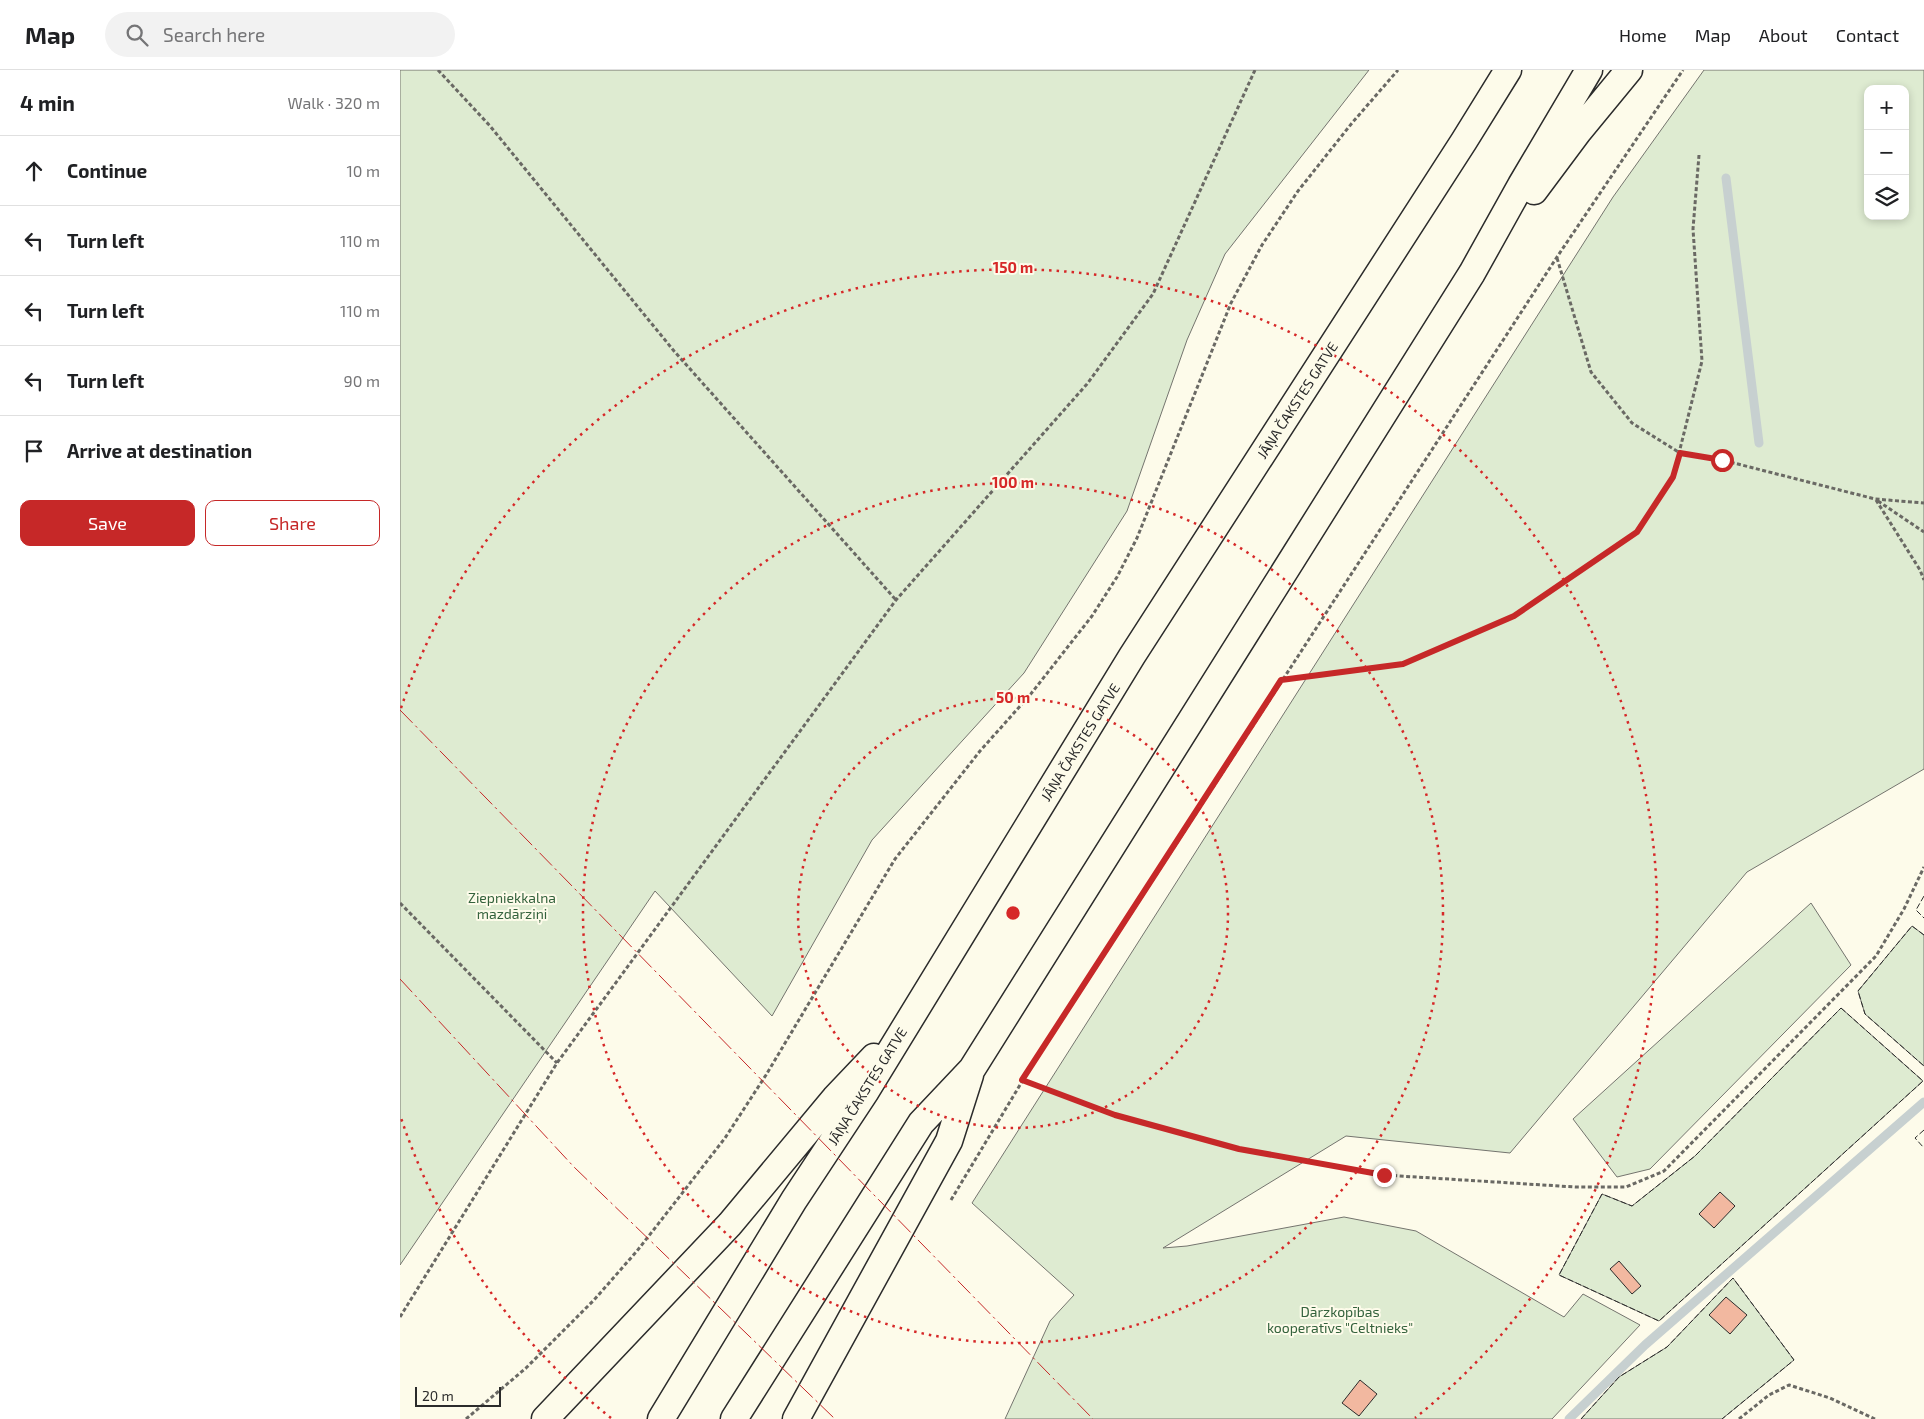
<!DOCTYPE html>
<meta charset="utf-8">
<style>
body{margin:0;font-family:"Exo 2",sans-serif;background:#f2f2f2;color:#202124}
.controls{position:absolute;right:15px;top:15px;display:grid;overflow:hidden;border-radius:10px;box-shadow:0 2px 8px #0003}
.controls button{width:45px;height:45px;display:grid;place-items:center;padding:0;border:0;border-bottom:1px solid #e0e0e0;background:#fff;color:#202124;font:25px sans-serif}
.scale{position:absolute;left:15px;bottom:12px;width:86px;box-sizing:border-box;padding-left:5px;border:2px solid #2b2b2b;border-top:0;font-size:14px;line-height:18px;white-space:nowrap;color:#2b2b2b;-webkit-text-stroke:4px #fdfbea;paint-order:stroke}
.stop{position:absolute;width:15px;height:15px;margin:-11px;border:4px solid #c62828;border-radius:50%;background:#fff}
.stop.end{background:#c62828;border-color:#fff;box-shadow:0 1px 5px #0008}
.list{margin:0;padding:0;list-style:none}
h2{display:flex;justify-content:space-between;align-items:center;height:65px;margin:0;padding:0 20px;font-size:21px}
h2 small{font-size:16px;font-weight:400;color:#757577}
.list li{display:grid;grid-template-columns:32px 1fr auto;gap:15px;align-items:center;box-sizing:border-box;height:70px;padding:0 20px;border-top:1px solid #e0e0e0}
.list b{display:block;font-size:19px;white-space:nowrap}
.list em{font-size:16px;font-style:normal;color:#757577}
.actions{display:flex;gap:10px;padding:15px 20px}
.actions a{flex:1;padding:11px 0;border:1px solid #c62828;border-radius:10px;text-align:center;font-size:18px;color:#c62828}
.actions .main{background:#c62828;color:#fff}
.icon{flex:none;width:28px;height:28px;fill:none;stroke:currentColor;stroke-width:2;stroke-linecap:round;stroke-linejoin:round}
.map{position:relative;flex:none;width:1524px;height:1349px;overflow:hidden}
header{display:flex;align-items:center;gap:30px;box-sizing:border-box;height:70px;padding:0 25px;background:#fff;border-bottom:1px solid #e0e0e0}
header strong{font-size:24px}
nav{display:flex;gap:28px;margin-inline-start:auto;font-size:18px}
.search{width:350px;height:45px;background:#f2f2f2;display:flex;align-items:center;gap:12px;box-sizing:border-box;padding:0 18px;border-radius:28px;color:#757577;font-size:19px}
main{display:flex}
aside{flex:1;background:#fff}
.map>svg:first-child{display:block}
</style>
<header>
<strong>Map</strong>
<div class="search"><svg class="icon" aria-label="search" viewBox="0 0 24 24"><circle cx="10" cy="10" r="6"/><path d="M15 15l6 6"/></svg>Search here</div>
<nav><a>Home</a><a>Map</a><a>About</a><a>Contact</a></nav>
</header>
<main>
<aside>
<h2>4 min<small>Walk · 320 m</small></h2>
<ul class="list">
<li><svg class="icon" aria-label="ahead" viewBox="0 0 24 24"><path d="M12 20V5M6 11l6-6 6 6"/></svg><div><b>Continue</b></div><em>10 m</em></li>
<li><svg class="icon" aria-label="left" viewBox="0 0 24 24"><path d="M17 20v-9H6M10 6l-5 5 5 5"/></svg><div><b>Turn left</b></div><em>110 m</em></li>
<li><svg class="icon" aria-label="left" viewBox="0 0 24 24"><path d="M17 20v-9H6M10 6l-5 5 5 5"/></svg><div><b>Turn left</b></div><em>110 m</em></li>
<li><svg class="icon" aria-label="left" viewBox="0 0 24 24"><path d="M17 20v-9H6M10 6l-5 5 5 5"/></svg><div><b>Turn left</b></div><em>90 m</em></li>
<li><svg class="icon" aria-label="arrive" viewBox="0 0 24 24"><path d="M6 21V4h12l-3 4 3 4H6"/></svg><div><b>Arrive at destination</b></div></li>
</ul>
<div class="actions"><a class="main">Save</a><a>Share</a></div>
</aside>
<div class="map">
<svg width="1524" height="1349" viewBox="0 0 1524 1349">
<rect width="100%" height="100%" fill="#fdfbea"/>
<!-- green -->
<path fill="#deebd1" stroke="#74746e" fill-rule="evenodd" d="M0,0H969L825,184L787,270L727,441L624,603L472,770L372,946L255,821L0,1195Z
M1304,0H1524V699L1347,802L1110,1083L946,1066L763,1178L787,1176L944,1147L1016,1161L1164,1247L1183,1224L1240,1255L1152,1349H605L650,1251L674,1225L572,1133L1213,127ZM1468,19H1505V146H1468Z
M1411,833L1451,895L1250,1099L1217,1107L1173,1049Z
M1512,856L1524,865V996L1465,944L1458,921Z
M1441,938L1523,1011L1259,1251L1159,1205L1202,1124L1232,1136L1295,1086Z
M1333,1208L1394,1290L1322,1349H1181L1219,1307L1267,1277Z"/>
<g fill="none" stroke-linecap="round" stroke-linejoin="round">
<!-- stream -->
<path stroke="#c7d0d0" stroke-width="9" d="M1326,108L1359,373
M1169,1349L1245,1275L1524,1032"/>
</g>
<!-- building -->
<path fill="#f2b8a0" stroke="#2b2b2b" d="M1320,1122L1335,1136L1314,1158L1299,1144Z
M1219,1191L1241,1216L1232,1224L1210,1199Z
M1326,1227L1347,1245L1330,1264L1309,1245Z
M960,1310L977,1324L959,1346L942,1333Z"/>
<g fill="none" stroke-linecap="round" stroke-linejoin="round">
<defs>
<path id="minor" d="M1134,121L1178,62L1229,0
M145,1349L330,1154L435,1028L474,987
M261,1349L394,1130L466,1021L732,586L1064,71L1108,0
M334,1349L521,1053L572,999L1072,203L1121,115L1189,0
M396,1349L549,1071L570,1005"/>
</defs>
<!-- minor casing -->
<use href="#minor" stroke="#2b2b2b" stroke-width="29"/>
<!-- path -->
<path stroke="#6a6964" stroke-width="3" stroke-dasharray="4 2.5" stroke-linecap="butt" d="M38,0L90,56L274,281L496,530
M1157,188L1191,302L1232,353L1280,383L1322,390L1475,429L1524,433
M1476,430L1520,500L1524,510
M1478,431L1524,462
M882,610L1003,594L1114,546L1237,462L1273,407L1302,291L1293,159L1299,85
M0,833L157,993
M623,1010L715,1045L839,1079L984,1105L1175,1117H1226L1264,1101L1476,886L1504,839L1524,797
M551,1130L623,1010L1157,187L1283,0
M0,1247L157,993L496,530L687,314L753,224L855,0
M66,1349L126,1298L194,1230L237,1181L280,1126L325,1068L366,1005L495,789L580,681L630,625L692,546L717,507L737,468L831,233L862,175L898,121L952,53L998,0
M1339,1349L1369,1325L1389,1315L1430,1328L1475,1349"/>
<!-- minor -->
<use href="#minor" stroke="#fdfbea" stroke-width="26"/>
<!-- fence -->
<path stroke="#2b2b2b" stroke-width="1" stroke-dasharray="6 2.5" stroke-linecap="butt" d="M1524,826L1516,840L1524,848
M1524,865L1512,856L1458,921L1465,944L1524,996
M1441,938L1523,1011L1259,1251L1159,1205L1202,1124L1232,1136L1295,1086Z
M1524,1060L1515,1068L1524,1078
M1181,1349L1219,1307L1267,1277L1333,1208L1394,1290L1322,1349"/>
<!-- power -->
<path stroke="#c62828" stroke-width="1" stroke-dasharray="18 4 2.5 4" stroke-linecap="butt" d="M0,640L693,1349
M0,909L174,1097L435,1349"/>
</g>
<g fill="none" stroke-linecap="round" stroke-linejoin="round">
<!-- route -->
<path stroke="#c62828" stroke-width="6" d="M984,1105L839,1079L715,1045L622,1010L881,610L1003,594L1114,546L1237,462L1273,407L1280,383L1322,390"/>
</g>
<!-- distance rings -->
<g fill="none" stroke="#d62828" stroke-width="2.5" stroke-dasharray="2.5 5">
<circle cx="613" cy="843" r="215"/>
<circle cx="613" cy="843" r="430"/>
<path d="M211 1348A645 645 0 0 1 1 1048M1 638A645 645 0 1 1 1015 1348"/>
</g>
<g text-anchor="middle" dominant-baseline="central" stroke-width="4" stroke-linejoin="round" paint-order="stroke">
<!-- street labels -->
<g font-size="14" fill="#2b2b2b" stroke="#fdfbea">
<text transform="translate(897 330) rotate(-57)">JĀŅA ČAKSTES GATVE</text>
<text transform="translate(680 672) rotate(-58)">JĀŅA ČAKSTES GATVE</text>
<text transform="translate(467 1016) rotate(-58)">JĀŅA ČAKSTES GATVE</text>
</g>
<!-- park labels -->
<g font-size="14" fill="#34623c" stroke="#fdfbea">
<text x="112" y="827">Ziepniekkalna<tspan x="112" dy="16">mazdārziņi</tspan></text>
<text x="940" y="1241">Dārzkopības<tspan x="940" dy="16">kooperatīvs "Celtnieks"</tspan></text>
</g>
</g>
<circle cx="613" cy="843" r="8" fill="#d62828" stroke="#fdfbea" stroke-width="2.5"/>
<g font-size="15" text-anchor="middle" font-weight="bold" fill="#d62828" stroke="#fdfbea" stroke-width="4" stroke-linejoin="round" paint-order="stroke">
<text x="613" y="203">150 m</text>
<text x="613" y="418">100 m</text>
<text x="613" y="633">50 m</text>
</g>
</svg>
<div class="controls">
<button>+</button>
<button>−</button>
<button><svg class="icon" aria-label="layers" viewBox="0 0 24 24"><path d="M12 4l9 5-9 5-9-5zM3 14l9 5 9-5"/></svg></button>
</div>
<div class="scale">20 m</div>
<div class="stop" style="left:1322px;top:390px"></div>
<div class="stop end" style="left:984px;top:1105px"></div>
</div>
</main>
